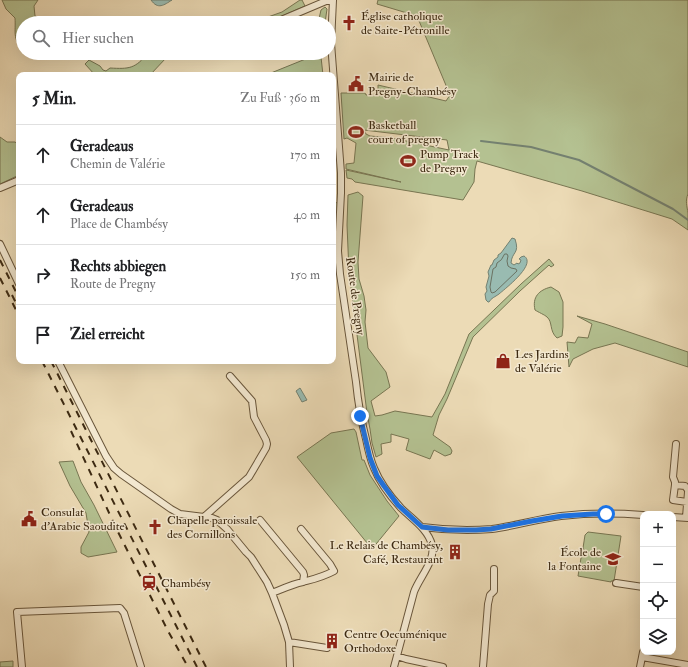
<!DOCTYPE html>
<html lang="de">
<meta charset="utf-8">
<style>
body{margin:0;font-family:"IM FELL Double Pica",serif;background:#f2f2f2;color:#202124}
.controls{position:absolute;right:12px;bottom:12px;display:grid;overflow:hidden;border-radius:8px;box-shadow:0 4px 16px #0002}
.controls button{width:36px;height:36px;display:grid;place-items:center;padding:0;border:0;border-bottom:1px solid #e0e0e0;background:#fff;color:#202124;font:20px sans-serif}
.stop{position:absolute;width:12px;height:12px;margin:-9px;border:3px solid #1a73e8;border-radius:50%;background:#fff}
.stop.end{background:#1a73e8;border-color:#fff;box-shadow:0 1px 4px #0008}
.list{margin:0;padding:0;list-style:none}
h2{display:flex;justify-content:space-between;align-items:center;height:52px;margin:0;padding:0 16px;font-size:17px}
h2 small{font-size:13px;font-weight:400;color:#757577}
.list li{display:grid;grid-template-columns:26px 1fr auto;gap:12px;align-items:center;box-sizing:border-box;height:60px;padding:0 16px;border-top:1px solid #e0e0e0}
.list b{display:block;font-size:15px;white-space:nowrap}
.list p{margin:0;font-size:13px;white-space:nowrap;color:#757577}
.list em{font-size:13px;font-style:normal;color:#757577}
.icon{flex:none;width:22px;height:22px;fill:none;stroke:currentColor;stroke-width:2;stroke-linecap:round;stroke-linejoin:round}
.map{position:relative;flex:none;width:688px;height:667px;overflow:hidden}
.search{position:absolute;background:#fff;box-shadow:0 4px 16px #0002;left:16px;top:16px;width:320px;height:44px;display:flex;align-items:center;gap:10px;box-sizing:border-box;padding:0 14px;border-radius:22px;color:#757577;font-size:15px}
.panel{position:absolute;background:#fff;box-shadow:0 4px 16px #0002;left:16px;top:72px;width:320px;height:292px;border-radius:8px}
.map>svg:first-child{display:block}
</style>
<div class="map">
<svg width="688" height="667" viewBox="0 0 688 667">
<rect width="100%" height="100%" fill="#ecdbb6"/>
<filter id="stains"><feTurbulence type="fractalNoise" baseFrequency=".005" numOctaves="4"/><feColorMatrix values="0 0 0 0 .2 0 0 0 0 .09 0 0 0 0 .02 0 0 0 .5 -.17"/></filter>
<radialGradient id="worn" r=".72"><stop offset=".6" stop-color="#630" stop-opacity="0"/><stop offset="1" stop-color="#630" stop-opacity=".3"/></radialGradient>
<!-- green -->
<path fill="#b4c191" stroke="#787652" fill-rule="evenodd" d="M2,0H38L34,6L35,16L47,23H23V50C12,38 16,32 15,18L6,9Z
M300,0H302L305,6L266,23H251L282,12Z
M378,0H688V194C685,201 687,206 688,213C688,218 688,224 688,230L672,219L582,191L477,161L475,169L474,182L463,200L355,182L352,179L347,178L346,170L401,182L346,169V164L354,163L356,143L347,138L344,139L341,93H365L366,95L378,94V85L446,101L450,95L417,16L377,4ZM364,130L447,140L449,150L392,138L370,136L366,134Z
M325,7L327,9L325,23H318L321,10Z
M148,53H178L166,58L150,75H95L85,64L89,60L100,66L103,70L106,71L110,68C129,69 135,69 148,53Z
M314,53H322L321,57L323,75H266L313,56Z
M0,137L7,142H15L19,145V175L0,184Z
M358,192L363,196L358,262L359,279L364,296L366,310L365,322L368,348L386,372L390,387L371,401L375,416L382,415L395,411L432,417L445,394L469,334L521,284L549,259L554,265L551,267L549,265L520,291L473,337L447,399L439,415L433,435L450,447L452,451L451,454L445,456L434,450L430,459L406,450L409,439L391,434V442L381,444L382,454L376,457L372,443L370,429L367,413L349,272L347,225L348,195Z
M338,202L336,238L333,236V204Z
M551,287L559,292L563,302V327L562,336L557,338C549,331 553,322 547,317C545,315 538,312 535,310C532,297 539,290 551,287Z
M577,316L605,324L688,352V367L615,343L593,349L573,359L569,367L567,342L575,343L578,337L588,338L592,324Z
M354,429L356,432L362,460H364L370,475L387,501L399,516L372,549L297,457L331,433Z
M73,461L81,482L94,505L117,552L88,557L81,553V547L89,532L86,513L70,486L59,462Z
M588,532L621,536L614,581H611V582L578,576L581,558L587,554L583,548L585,535Z
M13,661V667H0V662Z"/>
<!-- water -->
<path fill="#99bbb1" stroke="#748171" d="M151,0H172C164,5 158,10 151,0Z
M512,238L515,239C520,254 512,251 511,263L514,265L517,263L518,264L520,263L521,260L519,259L521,257L524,256C537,264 506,288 499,294C495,297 491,298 489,302H488L486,300L485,294L487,291L486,287L489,276L488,272L491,265H492L494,260L498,257V255L501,253Z
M300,388L307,400L302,402L296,391Z"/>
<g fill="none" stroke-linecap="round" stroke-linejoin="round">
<!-- shore -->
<path stroke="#6b7262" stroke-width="1" d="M505,254H507L508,256L507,261L508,266L511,268L516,269L517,271L495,292L492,293L491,292L490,287L493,269L496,267L497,263L501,260Z"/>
<!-- stream -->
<path stroke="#748171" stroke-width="2" d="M481,141L531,147L579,160L673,209L688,220"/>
<defs>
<path id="minor" d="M333,0L331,43L341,173V193L338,251L340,274C345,310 351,346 356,382C358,402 361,420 366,439C368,449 370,459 374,468C380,483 390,496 401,508C412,519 428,529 432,545C436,560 419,578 414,592L394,667
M274,23L326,1H333
M0,188L19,180
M0,244L19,284
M58,361L106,456L114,468L121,474L171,509L180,514L212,518L217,520L227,529L246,552L251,557L267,582L272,593L284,625L289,642L290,667
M675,485V482L673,477L676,444
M687,502L673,500L675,485L685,486L688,490
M205,516L249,477L266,448L267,444L266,440L254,417L252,401L230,376
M673,517L688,518
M686,517L688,492
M260,520L303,572L304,575L303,582
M422,527C445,530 468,531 492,529C515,526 537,519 561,516C588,513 616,513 643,515
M616,583L643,587
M272,593C282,589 293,584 303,582C314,579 323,577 334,571L330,564L301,529
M289,642L327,648
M397,656L406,659L443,667
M642,657L688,665
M22,667L17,612L120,608L124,613L141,667
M483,667L488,604L490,595L494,591V569
M640,667L643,652"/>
</defs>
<!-- minor casing -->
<use href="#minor" stroke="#69563b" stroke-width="8"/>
<!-- minor -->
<use href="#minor" stroke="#f3e8d0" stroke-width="6"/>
<!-- rail -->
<path stroke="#3d2a12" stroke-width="2" stroke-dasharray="7 7" stroke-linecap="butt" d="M0,260L19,298
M0,278L19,316
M12,295L19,309
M42,361L197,667
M51,361L206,667
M71,431L117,530L168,631L188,667"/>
</g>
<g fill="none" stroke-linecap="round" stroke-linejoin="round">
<!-- route -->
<path stroke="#1a73e8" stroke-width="5" d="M360,416L370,458L377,476L384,486L398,505L422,527L448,530H476L491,529L532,521L562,516L593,514H606"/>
</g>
<!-- icons -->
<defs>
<symbol id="church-bare" viewBox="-9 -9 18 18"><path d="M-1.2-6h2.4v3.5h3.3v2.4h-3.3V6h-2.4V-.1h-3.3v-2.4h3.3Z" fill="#8f2418" stroke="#f3e8d0" stroke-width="2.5" paint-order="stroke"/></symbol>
<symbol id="civic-bare" viewBox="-9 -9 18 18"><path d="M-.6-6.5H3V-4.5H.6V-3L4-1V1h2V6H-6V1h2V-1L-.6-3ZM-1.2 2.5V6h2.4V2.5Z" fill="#8f2418" stroke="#f3e8d0" stroke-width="2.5" paint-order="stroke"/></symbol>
<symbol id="stadium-bare" viewBox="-9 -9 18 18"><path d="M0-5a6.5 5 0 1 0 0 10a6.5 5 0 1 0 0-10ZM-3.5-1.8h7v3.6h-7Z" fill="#8f2418" stroke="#f3e8d0" stroke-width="2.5" paint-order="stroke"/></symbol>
<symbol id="shop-bare" viewBox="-9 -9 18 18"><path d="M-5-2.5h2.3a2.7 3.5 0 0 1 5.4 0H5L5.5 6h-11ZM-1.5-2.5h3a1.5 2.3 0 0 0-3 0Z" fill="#8f2418" stroke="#f3e8d0" stroke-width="2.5" paint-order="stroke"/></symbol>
<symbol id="building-bare" viewBox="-9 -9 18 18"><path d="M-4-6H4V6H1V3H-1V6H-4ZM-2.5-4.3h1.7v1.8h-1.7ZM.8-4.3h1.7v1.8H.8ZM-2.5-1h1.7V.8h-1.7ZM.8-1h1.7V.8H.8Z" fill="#8f2418" stroke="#f3e8d0" stroke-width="2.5" paint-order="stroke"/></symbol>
<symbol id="school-bare" viewBox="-9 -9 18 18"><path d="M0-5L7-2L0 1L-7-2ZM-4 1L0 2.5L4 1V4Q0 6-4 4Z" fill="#8f2418" stroke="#f3e8d0" stroke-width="2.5" paint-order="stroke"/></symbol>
<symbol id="station-bare" viewBox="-9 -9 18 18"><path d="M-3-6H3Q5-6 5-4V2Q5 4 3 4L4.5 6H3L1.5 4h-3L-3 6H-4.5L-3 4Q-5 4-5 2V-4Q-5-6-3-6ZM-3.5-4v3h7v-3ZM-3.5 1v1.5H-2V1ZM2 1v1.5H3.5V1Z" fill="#8f2418" stroke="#f3e8d0" stroke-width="2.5" paint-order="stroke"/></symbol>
</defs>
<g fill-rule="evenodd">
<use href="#church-bare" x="338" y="12" width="22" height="22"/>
<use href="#civic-bare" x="345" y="73" width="22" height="22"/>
<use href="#stadium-bare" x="345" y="121" width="22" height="22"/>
<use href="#stadium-bare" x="397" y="150" width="22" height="22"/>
<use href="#shop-bare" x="492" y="350" width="22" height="22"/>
<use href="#civic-bare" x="18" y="508" width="22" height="22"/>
<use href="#church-bare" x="144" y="516" width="22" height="22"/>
<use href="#building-bare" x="444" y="541" width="22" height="22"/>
<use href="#school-bare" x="602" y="548" width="22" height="22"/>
<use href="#station-bare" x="138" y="572" width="22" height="22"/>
<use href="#building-bare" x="321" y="630" width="22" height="22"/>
</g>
<g text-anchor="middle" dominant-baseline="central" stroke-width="3" stroke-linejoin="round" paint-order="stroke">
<!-- poi labels -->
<g font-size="12" fill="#3d2a12" stroke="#f3e8d0" text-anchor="start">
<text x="361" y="16">Église catholique<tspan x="361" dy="14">de Saite-Pétronille</tspan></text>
<text x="368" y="77">Mairie de<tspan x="368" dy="14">Pregny-Chambésy</tspan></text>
<text x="368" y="125">Basketball<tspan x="368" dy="14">court of pregny</tspan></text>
<text x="420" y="154">Pump Track<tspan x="420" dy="14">de Pregny</tspan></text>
<text x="515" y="354">Les Jardins<tspan x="515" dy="14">de Valérie</tspan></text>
<text x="41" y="512">Consulat<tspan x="41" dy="14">d'Arabie Saoudite</tspan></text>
<text x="167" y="520">Chapelle paroissale<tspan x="167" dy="14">des Cornillons</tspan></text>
<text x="443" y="545" text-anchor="end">Le Relais de Chambésy,<tspan x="443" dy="14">Café, Restaurant</tspan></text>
<text x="601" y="552" text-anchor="end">École de<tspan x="601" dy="14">la Fontaine</tspan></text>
<text x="161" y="583">Chambésy</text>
<text x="344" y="634">Centre Oecuménique<tspan x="344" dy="14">Orthodoxe</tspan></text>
</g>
<!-- street labels -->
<g font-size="12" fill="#3d2a12" stroke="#f3e8d0">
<text transform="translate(355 296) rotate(82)">Route de Pregny</text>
</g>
</g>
<rect width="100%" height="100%" filter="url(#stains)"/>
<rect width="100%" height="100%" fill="url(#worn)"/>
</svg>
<div class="controls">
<button>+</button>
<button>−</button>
<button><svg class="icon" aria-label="locate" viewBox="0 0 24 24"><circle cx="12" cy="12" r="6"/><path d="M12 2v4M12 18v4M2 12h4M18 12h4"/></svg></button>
<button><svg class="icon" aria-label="layers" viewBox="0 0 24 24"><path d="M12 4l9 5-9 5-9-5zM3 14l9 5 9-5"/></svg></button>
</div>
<div class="stop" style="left:606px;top:514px"></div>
<div class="stop end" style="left:360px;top:416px"></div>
<div class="search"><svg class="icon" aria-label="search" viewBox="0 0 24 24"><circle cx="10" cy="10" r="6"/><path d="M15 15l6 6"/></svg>Hier suchen</div>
<section class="panel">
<h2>5 Min.<small>Zu Fuß · 360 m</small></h2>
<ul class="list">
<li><svg class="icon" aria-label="ahead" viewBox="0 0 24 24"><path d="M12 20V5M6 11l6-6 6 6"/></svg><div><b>Geradeaus</b><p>Chemin de Valérie</p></div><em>170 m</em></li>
<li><svg class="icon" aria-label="ahead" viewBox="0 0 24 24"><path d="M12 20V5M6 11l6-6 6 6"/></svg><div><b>Geradeaus</b><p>Place de Chambésy</p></div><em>40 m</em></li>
<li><svg class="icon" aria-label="right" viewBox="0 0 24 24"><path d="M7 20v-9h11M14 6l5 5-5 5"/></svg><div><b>Rechts abbiegen</b><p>Route de Pregny</p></div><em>150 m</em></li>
<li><svg class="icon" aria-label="arrive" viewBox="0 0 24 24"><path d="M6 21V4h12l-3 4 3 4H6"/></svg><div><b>Ziel erreicht</b></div></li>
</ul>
</section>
</div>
